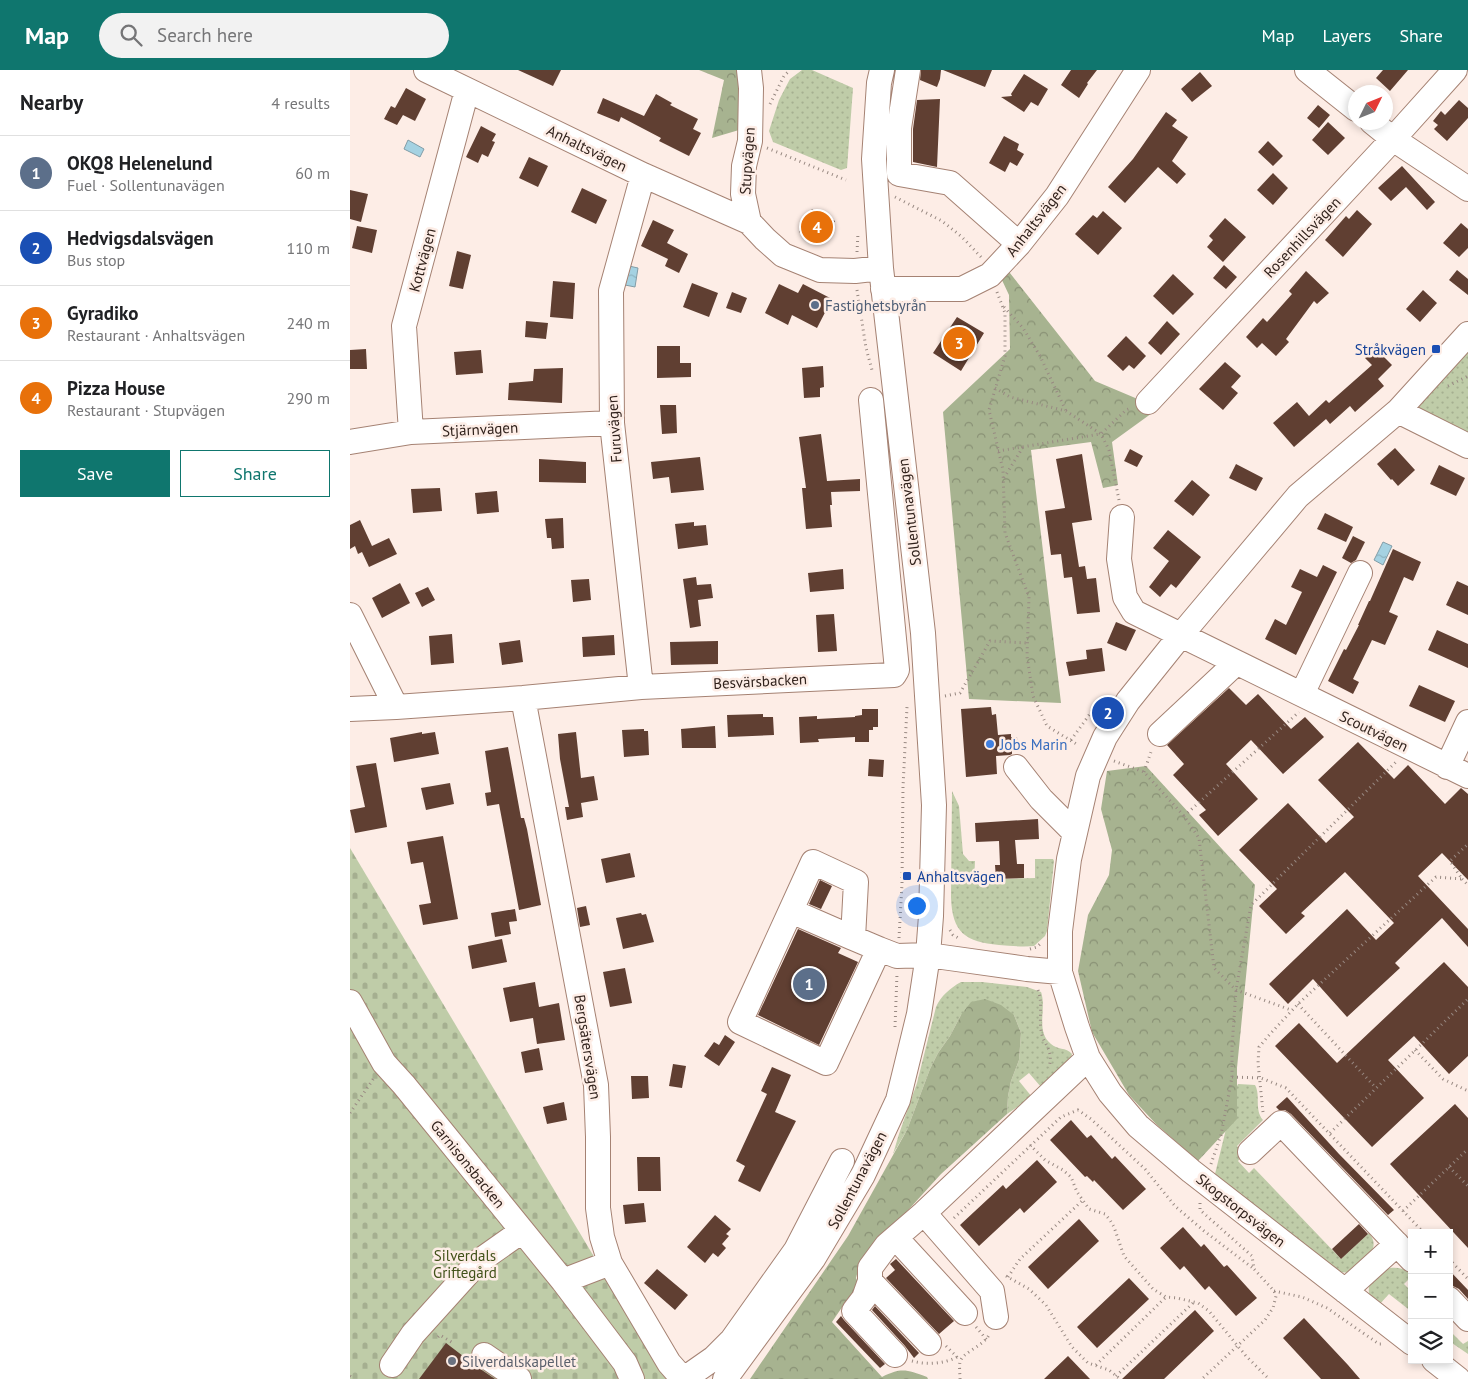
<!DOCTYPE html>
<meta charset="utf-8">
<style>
body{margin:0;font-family:"PT Sans",sans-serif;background:#f2f2f2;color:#202124}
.controls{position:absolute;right:15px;bottom:15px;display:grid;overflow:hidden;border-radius:0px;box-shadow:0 2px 8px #0003}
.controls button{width:45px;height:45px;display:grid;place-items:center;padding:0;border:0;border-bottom:1px solid #e0e0e0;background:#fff;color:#202124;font:25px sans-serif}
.compass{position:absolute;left:998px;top:15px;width:45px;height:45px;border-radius:50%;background:#fff;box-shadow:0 2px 8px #0003;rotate:47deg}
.you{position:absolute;left:566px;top:835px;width:18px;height:18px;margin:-12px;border:4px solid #fff;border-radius:50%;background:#1a73e8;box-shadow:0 0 0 8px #1a73e833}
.badge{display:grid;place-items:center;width:32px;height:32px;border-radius:50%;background:#0f766e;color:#fff;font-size:16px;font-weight:700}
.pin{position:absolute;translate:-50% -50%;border:2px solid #fff;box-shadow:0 1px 5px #0006}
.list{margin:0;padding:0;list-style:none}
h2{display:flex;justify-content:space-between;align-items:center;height:65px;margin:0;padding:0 20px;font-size:21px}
h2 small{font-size:16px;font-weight:400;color:#757577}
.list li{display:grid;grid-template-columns:32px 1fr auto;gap:15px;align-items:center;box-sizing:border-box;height:75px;padding:0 20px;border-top:1px solid #e0e0e0}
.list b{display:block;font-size:19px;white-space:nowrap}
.list p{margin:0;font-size:16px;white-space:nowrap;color:#757577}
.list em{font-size:16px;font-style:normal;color:#757577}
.actions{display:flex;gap:10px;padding:15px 20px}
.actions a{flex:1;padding:11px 0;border:1px solid #0f766e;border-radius:0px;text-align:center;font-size:18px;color:#0f766e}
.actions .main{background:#0f766e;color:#fff}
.icon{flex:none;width:28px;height:28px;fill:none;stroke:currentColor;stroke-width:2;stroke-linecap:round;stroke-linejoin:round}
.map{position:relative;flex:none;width:1118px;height:1309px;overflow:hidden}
header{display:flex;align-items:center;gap:30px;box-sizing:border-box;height:70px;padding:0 25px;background:#0f766e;color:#fff}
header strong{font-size:24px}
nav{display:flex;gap:28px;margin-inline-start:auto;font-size:18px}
.search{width:350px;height:45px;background:#f2f2f2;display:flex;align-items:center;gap:12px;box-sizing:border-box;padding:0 18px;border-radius:28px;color:#757577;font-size:19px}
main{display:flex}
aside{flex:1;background:#fff}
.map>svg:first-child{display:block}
</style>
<header>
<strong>Map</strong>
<div class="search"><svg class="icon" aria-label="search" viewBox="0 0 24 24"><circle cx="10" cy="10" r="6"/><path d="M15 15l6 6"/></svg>Search here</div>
<nav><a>Map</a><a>Layers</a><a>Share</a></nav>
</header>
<main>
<aside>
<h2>Nearby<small>4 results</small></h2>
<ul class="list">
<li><span class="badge" style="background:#5c6f8a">1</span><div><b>OKQ8 Helenelund</b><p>Fuel · Sollentunavägen</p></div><em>60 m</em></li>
<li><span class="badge" style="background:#1a4fb4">2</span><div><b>Hedvigsdalsvägen</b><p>Bus stop</p></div><em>110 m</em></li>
<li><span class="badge" style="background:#e8710a">3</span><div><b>Gyradiko</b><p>Restaurant · Anhaltsvägen</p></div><em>240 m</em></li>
<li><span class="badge" style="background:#e8710a">4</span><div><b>Pizza House</b><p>Restaurant · Stupvägen</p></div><em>290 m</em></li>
</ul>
<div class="actions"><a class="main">Save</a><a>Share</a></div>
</aside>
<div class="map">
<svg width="1118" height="1309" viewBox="0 0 1118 1309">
<defs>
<pattern id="grass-dots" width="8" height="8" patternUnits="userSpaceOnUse" patternTransform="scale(1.25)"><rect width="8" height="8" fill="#bfcca8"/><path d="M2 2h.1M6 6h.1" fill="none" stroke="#a5af90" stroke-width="1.8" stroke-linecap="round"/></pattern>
<pattern id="forest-crowns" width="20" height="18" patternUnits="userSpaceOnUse" patternTransform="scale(1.25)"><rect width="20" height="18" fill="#a7b390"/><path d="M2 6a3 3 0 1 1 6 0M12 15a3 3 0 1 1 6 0" fill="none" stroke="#899175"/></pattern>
<pattern id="cemetery-stones" width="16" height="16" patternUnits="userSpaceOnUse" patternTransform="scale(1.25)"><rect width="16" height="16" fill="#bfcca8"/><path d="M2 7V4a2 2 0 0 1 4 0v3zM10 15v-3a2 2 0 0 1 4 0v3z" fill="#a5af90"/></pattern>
<pattern id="water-ripples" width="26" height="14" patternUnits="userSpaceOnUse" patternTransform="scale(1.25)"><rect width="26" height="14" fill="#a5d2e2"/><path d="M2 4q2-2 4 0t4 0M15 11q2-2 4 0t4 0" fill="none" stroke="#8eb4c1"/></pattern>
</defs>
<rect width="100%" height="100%" fill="#fdede6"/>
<!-- grass -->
<path fill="url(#grass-dots)" d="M452,0H462L503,18L497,98L491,100L423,72L419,61L429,30L440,9Z
M1118,282V366L1063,342Z
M602,721L609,736L613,784L619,791H625L624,812L646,809L685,808V789H703L704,791L697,861L695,866L684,876C673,877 661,876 649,875C616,872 602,863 601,827Z
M611,912H632L677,917L691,922C697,939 685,961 701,974C707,980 716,977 722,984L719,993L691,1017L679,1003L669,1011L682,1027L657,1044L658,1026L661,1011L669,990L671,963L664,945H611L600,966L588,983L580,999L557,1060L543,1084L549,1064L567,1013L586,937C591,926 600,918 611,912Z
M888,1014L905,1015C911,1026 904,1039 913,1050L887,1076L894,1084L888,1091L899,1103L904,1098L991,1189L1019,1163C1033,1180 1012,1191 1000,1203L990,1202L983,1199L865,1104L886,1018Z
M1040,1198C1050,1197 1056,1199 1062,1206L1054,1214L1062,1222V1242L1039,1224L1028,1236C1026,1233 1022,1230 1020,1226C1014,1212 1030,1202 1040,1198Z
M1099,1260L1113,1274L1118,1271V1284L1099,1271Z"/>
<!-- forest -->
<path fill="url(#forest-crowns)" d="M349,0H390L389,60L362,68L374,10Z
M656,198L745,311L809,338L762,372L768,415L753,418L741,372L681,380L711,633L619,629L593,342L660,279L659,225L651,208Z
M796,696L905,815L887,998V1049L848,1091L806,1054L779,1025L742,962L728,901L738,845L759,805L762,780L751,739L757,701Z
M635,929L651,935L664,945L671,963L669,990L661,1011L658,1026L657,1044L591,1104L510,1193L506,1208L510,1217L499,1227L482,1252L532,1307C552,1297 557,1300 577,1307L578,1309H400L498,1166L557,1060L580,999L588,983L600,966L611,945L621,932Z"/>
<!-- cemetery -->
<path fill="url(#cemetery-stones)" d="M0,778L317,1309H0Z"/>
<!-- water -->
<path fill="url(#water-ripples)" stroke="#829da7" d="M58,70L74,79L70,87L54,79Z
M279,196L288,198L285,217L275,215Z
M1033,472L1042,476L1033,495L1024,490Z"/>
<!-- building -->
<path fill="#603f32" d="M168,0H211L203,16Z
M571,0H591L590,9L587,17L570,10Z
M593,0H642L635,17Z
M721,0H747L737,13L738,14L729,28L711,15Z
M1033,0H1058L1040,21L1026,8Z
M850,2L862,16L842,32L831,19Z
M674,4L698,19L688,36L681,32L674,42L651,27L662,26L661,24Z
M56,18L76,29L65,51L53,45L47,55L34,49L41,36L45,38Z
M306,24L322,33L320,35L348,49L343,59L351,63L339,86L309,71L311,68L271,47L269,52L247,43L253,28L294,46Z
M590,29L587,97L563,92V59L567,30Z
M1109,30L1118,38V48L1097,71L1084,59L1088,55L1083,51L1091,41L1095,45Z
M968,35L980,45L969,58L957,48Z
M816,42L827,50L822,56L838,67L822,91L836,104L827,114L808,97L775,133L758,117L783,89Z
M978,52L995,68L978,85L962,70Z
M131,56L146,64L142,71L145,72L138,87L132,84L128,93L116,87Z
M654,66L669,74L667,80L674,84L667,96L660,92L655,102L639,93Z
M918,71L933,86L923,96L908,82Z
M179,87L198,96L188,117L169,108Z
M1052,96L1085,132L1077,140L1056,117L1041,131L1028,118Z
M923,103L938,118L923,135L907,120Z
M232,118L257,130L246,154L221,142Z
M0,120L18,124L11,152L0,149Z
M462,139L485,151L472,174L449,162Z
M1007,140L1022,154L993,187L975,170L996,146L999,149Z
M753,141L772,158L748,185L725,164L743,145L747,148Z
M875,148L896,167L873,192L857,177L863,170L859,166Z
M303,150L324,160L317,173L338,184L329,203L315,196L318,189L291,176Z
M1111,153L1118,159V178L1109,187L1093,173Z
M7,156L27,160L22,183L2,178Z
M107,181L121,185L113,219L99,216Z
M874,195L887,207L876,219L863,208Z
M1107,200L1118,209V225L1099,210Z
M956,201L979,223L967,234L964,231L936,269L939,272L926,286L912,273L907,278L896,267L913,248L917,252L942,224L939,221Z
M823,204L844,224L823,245L803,226Z
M203,211L225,213L223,249L200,247Z
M342,213L368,223L359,247L333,237Z
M429,214L448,223L453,214L482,229L467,258L442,245L438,255L415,243Z
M1073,220L1087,233L1070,252L1056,239Z
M382,222L397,228L391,243L376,238Z
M607,247L634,263L611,301L583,283Z
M176,251L198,253L196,269L175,267Z
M817,251L830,264L811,285L798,273Z
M776,266L796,286L784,299L779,295L773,301L757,286Z
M307,276H330V293H341V307L307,308Z
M1025,278L1042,295L1028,309L1034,316L1005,342L1000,336L980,354L976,349L944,377L923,353L947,332L959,346L976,330L979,333L1022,295L1015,288Z
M16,279L17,299H0V280Z
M131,280L133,303L106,305L104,282Z
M875,292L891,306L881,317L888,323L873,340L849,319Z
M473,296L474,317L470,318V327L454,328L452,298Z
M213,298L212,333L158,330L159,313L183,311L184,299Z
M310,335H326L327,363L312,364Z
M471,364L477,411L510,409V421L481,422L482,435H480L482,457L456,459L452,418H456L449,367Z
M1045,378L1065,400L1048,416L1042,409L1041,410L1027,394Z
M780,379L793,386L787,397L774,391Z
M732,384L742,450L722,453L729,497L735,496L737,509L746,508L750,542L727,544L722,507L714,508L711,484L701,485L695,441L715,438L706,389Z
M350,387L354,420L321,423L319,407L303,409L301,392Z
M189,389L236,392V413L189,412Z
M886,394L913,408L906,421L879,408Z
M1089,395L1115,408L1106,426L1080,414Z
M842,410L860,425L843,446L824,431Z
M90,418L92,441L63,443L61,419Z
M147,421L149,442L127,444L125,423Z
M975,443L1003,457L996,472L967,459Z
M213,448L214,478L202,479L201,468H197L195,449Z
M10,450L22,476L39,468L47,484L19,497L12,482L8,484L5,476L0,479V455Z
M344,452V456L356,455L358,475L328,479L325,454Z
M818,460L851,487L826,518L821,514L810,527L799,517L819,491L803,478Z
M1003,466L1015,472L1006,490L1001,493L992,488Z
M1043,479L1071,492L1063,511L1054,507L1039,542L1048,546L1035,575L1022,570L1003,609L1009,612L1003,624L978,611L994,579L996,580L1009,555H1008L1019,531H1020Z
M973,495L987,502L946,585L915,569L925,549L936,555L952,522L941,517L950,499L967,507Z
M493,499L494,519L460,522L458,503Z
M346,507L347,515L361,514L363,528L348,530L351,556L340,558L333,509Z
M239,509L241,530L223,532L221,510Z
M1107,511L1118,516V545L1096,535Z
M50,513L60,533L32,548L22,528Z
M78,517L85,530L72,537L65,523Z
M484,544L487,581L468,582L466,545Z
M766,552L786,560L776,581L757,573Z
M1087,560L1118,574V598L1078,580Z
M102,564L104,593L81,595L79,566Z
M264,565L265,585L233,587L232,567Z
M170,570L173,592L152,595L149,573Z
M368,571V594L321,595L320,572Z
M752,578L755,601L719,606L716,592L737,589L736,580Z
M1069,615L1105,631L1095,652L1059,636Z
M879,618L896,635L908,624L941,659L955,647L974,667L933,704L901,670L876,694L908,729L868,766L849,745L856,740L823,705L834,694L817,675Z
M641,637L642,645L646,644L648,665L661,664V667H667L668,681H662V684L660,685L646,686L647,704L616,707L611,639Z
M512,639H528V657H523V660H519V672H505V667L468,669L469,672L450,673L449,647L467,646V649L505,647V646L512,645Z
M413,644V647H423L424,665L378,667L377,645Z
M365,656L366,678H332L331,659Z
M294,659V661H298L299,685L274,687L272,660Z
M72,662V664L85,662L89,684L44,692L40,668Z
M226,662L231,708L244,706L248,730L231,733L233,747L217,750L215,737H219L210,689L208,664Z
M1008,672L1044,709L1058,695L1095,734L1111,718L1118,724V810L1092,783L1068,806L1118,859V877L1092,848L1045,893L1050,898L997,947L963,909L938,934L919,914L997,839L1026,870L1044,853L995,802L951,843L955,846L936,864L909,836L927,819L889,780L938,733L976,773L1004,747L968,710Z
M158,677L171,748H174L177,759L191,835L169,840L149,734L137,736L135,723L141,722L135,681Z
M519,689L534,690L533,707L518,706Z
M26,693L37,757L5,763L0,740L15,737L6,696Z
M100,713L104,734L76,740L71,718Z
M688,749L689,769L665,770L667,794H674V808L646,809L645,795H650L649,771L626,772L625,753Z
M93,766L108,849L73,855L69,835L81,833L73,792L61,794L57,772Z
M280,783L285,807L256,813L251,789Z
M470,810L482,816L471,839L459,834Z
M236,836L240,855L230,857L227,838Z
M165,839L167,851L159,852L161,864L145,867L141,843Z
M291,843L292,845L296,844L304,872L273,879L266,848Z
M448,859L491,878L488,883L508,892L469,975L408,945Z
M152,869L157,892L122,899L118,876Z
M1094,892L1118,917V986L1099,1004L1064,966L1038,990L1074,1028L1022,1077L925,976L949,953L987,993Z
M275,898L282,933L260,937L253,902Z
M185,912L189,937L209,933L215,970L187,974L183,948L160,952L153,918Z
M375,965L385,972L369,996L354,986L364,972L369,975Z
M189,978L193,1000L175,1003L171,982Z
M323,994L336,996L332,1018L319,1016Z
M422,997L441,1005L425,1042L446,1051L410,1122L388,1111L395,1096L386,1091L417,1024L411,1021Z
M281,1006H298L299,1028L282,1029Z
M937,1027L989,1084L1044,1140L1038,1145L941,1044L935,1040H929L926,1037Z
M214,1032L217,1050L197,1054L193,1037Z
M1105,1034L1118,1048V1178L1040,1094Z
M721,1050L737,1068L741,1065L762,1089L765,1086L796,1119L773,1140L744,1110L743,1112L737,1106L735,1107L700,1070Z
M287,1087H310L311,1121H288Z
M687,1090L707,1112L674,1143L670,1138L629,1176L610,1155L653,1115L656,1119Z
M294,1133L296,1152L275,1154L273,1135Z
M365,1145L381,1159L376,1164L379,1166L372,1174L376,1178L368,1187L363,1183L355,1193L337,1177Z
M729,1149L749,1171L698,1219L678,1197Z
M1009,1154L1018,1164L991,1189L982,1179Z
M833,1157L851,1177L854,1174L874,1197L877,1195L907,1228L886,1246L859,1216L855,1220L834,1196L830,1200L810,1178Z
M546,1189L604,1251L589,1264L536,1208L545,1200L540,1194Z
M307,1199L338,1225L325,1240L294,1213Z
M1099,1200L1118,1220V1229L1109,1219L1103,1216H1099Z
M779,1208L799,1229L747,1278L727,1257Z
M525,1236L569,1283L564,1288L555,1276L522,1240Z
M845,1240L864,1261L814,1309H772Z
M491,1246L494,1250L535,1294L530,1298L486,1252Z
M954,1248L998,1295L1010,1309H971L933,1268Z
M96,1273L126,1296L145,1309H69Z
M718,1286L740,1309H694Z"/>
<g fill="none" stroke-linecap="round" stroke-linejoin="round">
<defs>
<path id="minor" d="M76,0L293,105L399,152
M399,0L401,18L400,71L394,96L393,124L399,152L415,169L433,185L470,200L505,201L531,198
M558,0L549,58V104L600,113L669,174
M957,0L1006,39
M1022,52L1043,69L1118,119
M533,219H612L640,205L669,174L707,126L788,0
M798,332L1043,69L1105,0
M1048,341L1118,376
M61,362L54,256L117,20
M0,372L61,362L262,353
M772,447L769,489L775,527L784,542L1118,706
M0,545L46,637
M291,617L262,353L261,221L293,105
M952,624L1010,503
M173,628L246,1015L248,1067V1138L252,1167L260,1193L319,1293L333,1309
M0,639L46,637L173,628L291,617L544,605L547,600L521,330
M810,664L886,593
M666,697L691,729L725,763
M1097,697L1118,652
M441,841L503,868
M529,879L503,868L506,812L463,792L390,952L476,993L529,879L547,886L578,885L677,899L710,902
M0,932L34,993L54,1015L213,1211L260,1193
M900,1082L931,1053L1062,1190
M574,1143L642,1221L646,1247
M546,1168L615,1243
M213,1211L275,1293L282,1309
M520,1211L514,1228L504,1241L545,1285
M995,1221L1047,1174
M1099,1229L1118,1249
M579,1273L520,1211V1198L537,1175L574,1143L738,988
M1062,1273L841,1101L788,1056L760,1023L738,988L727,957L710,902V861L719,789L738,706L755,667L778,631L831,565L948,426L1048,341L1118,264
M134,1285L169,1309
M1084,1290L1108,1309
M42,1295L63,1264L128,1192L172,1161
M334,1309L364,1288L382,1270L446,1180L492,1091
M375,1309L463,1189L513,1105L548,1030L569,944L578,885L581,846L584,735L573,563L531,198L524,89L529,13L532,0"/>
</defs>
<!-- minor casing -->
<use href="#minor" stroke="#a58273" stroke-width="26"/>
<!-- path -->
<path stroke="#988982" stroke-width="3" stroke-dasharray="1 4" stroke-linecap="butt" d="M420,34L434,6L440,0
M417,78L496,110
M545,127L592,151L612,167L631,187
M507,182L508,163
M507,220L516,278L522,300
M647,222L655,243V286L639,340L653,400L655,463L679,527L677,586L683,626L697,656L728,675
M654,237L673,258L690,286L716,341
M1098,316L1118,306
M645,318L660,327L716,341L751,364
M648,381L750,364
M654,408L673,377
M769,430L759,380L751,364L776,340L781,338
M595,626L610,623L640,571L677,573
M721,670L745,637L753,635
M764,691L794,702L834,746L849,768L864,898L886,920L941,940
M794,702L802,679
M834,746L949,642
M1112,809L1118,815
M600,860L603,865L610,869
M549,868L552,814L553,717L557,637
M680,879L687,877L692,872
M688,920C693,933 689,946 691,960C693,976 704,977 699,998
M948,934L1026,1018
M545,957L547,904
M1065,980L1093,1009L1118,1021
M882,1007L911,1008L936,1018L1074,1163
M913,1042L908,993L909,977L921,963L948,934L1086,807L1112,809L1100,791L1118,774
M0,1043L24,1008
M980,1063L1118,929
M680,1075L695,1090L713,1100L721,1107L727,1122L739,1139L755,1144L760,1150L764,1157L774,1186L803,1219L816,1227L827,1228L848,1233L859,1241L896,1286L919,1309
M861,1094L871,1065L882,1007V977L886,920L901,835L1047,691
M1099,1097L1118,1116
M850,1133V1140L902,1186L904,1199L924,1221L926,1226L923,1238L915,1250L852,1309
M1053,1141L1118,1079
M604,1148L711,1047L728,1040L741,1049L795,1099L825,1136L854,1161L904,1199
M1099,1189L1118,1209
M656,1206L679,1219L696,1235L722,1277L738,1293L759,1300L770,1309
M658,1207L670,1189L733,1130
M924,1221L952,1227L977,1238L1029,1274H1031
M626,1257L637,1270
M88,1267L90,1265L103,1273
M596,1276L608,1288
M562,1291C576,1295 594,1294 607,1287
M746,1295L816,1227
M0,1306L4,1309
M766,1306L844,1232
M610,1309C610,1304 609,1297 610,1292C613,1281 634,1277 640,1263"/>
<!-- minor -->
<use href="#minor" stroke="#fff" stroke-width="24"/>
</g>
<!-- markers -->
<circle fill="#5c6f8a" stroke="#fdede6" stroke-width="2" cx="465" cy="235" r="5"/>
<g fill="#1a4fb4" stroke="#fdede6" stroke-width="2">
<rect x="1081" y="274" width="10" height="10" rx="2.5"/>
<rect x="552" y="801" width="10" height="10" rx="2.5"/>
</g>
<circle fill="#3f7fe0" stroke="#fdede6" stroke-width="2" cx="640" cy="674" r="5"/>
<circle fill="#6b7280" stroke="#fdede6" stroke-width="2" cx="102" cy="1291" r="5"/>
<g text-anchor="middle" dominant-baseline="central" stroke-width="5" stroke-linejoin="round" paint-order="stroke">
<!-- street labels -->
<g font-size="15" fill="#31221c" stroke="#fdede6">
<text transform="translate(237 78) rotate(26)">Anhaltsvägen</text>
<text transform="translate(397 91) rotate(-86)">Stupvägen</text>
<text transform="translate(686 150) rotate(-52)">Anhaltsvägen</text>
<text transform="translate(952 167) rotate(-47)">Rosenhillsvägen</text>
<text transform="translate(72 190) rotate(-75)">Kottvägen</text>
<text transform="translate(130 359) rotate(-3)">Stjärnvägen</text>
<text transform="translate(264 359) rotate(-94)">Furuvägen</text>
<text transform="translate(559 442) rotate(-97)">Sollentunavägen</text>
<text transform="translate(410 611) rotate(-3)">Besvärsbacken</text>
<text transform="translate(1024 661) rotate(26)">Scoutvägen</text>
<text transform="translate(238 977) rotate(81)">Bergsätersvägen</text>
<text transform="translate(118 1094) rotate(51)">Garnisonsbacken</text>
<text transform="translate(507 1110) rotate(-62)">Sollentunavägen</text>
<text transform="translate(891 1140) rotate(38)">Skogstorpsvägen</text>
</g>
<!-- service labels -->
<g font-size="15" fill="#4e5e75" stroke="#fdede6" text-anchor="start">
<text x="475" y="235">Fastighetsbyrån</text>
</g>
<!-- transit labels -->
<g font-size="15" fill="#164399" stroke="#fdede6" text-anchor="end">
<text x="1076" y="279">Stråkvägen</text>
<text x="567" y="806" text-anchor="start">Anhaltsvägen</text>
</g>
<!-- shop labels -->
<g font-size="15" fill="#366cbe" stroke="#fdede6" text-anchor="start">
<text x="650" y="674">Jobs Marin</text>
</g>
<!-- park labels -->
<g font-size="15" fill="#42521a" stroke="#fdede6">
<text x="115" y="1185">Silverdals<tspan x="115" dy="17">Griftegård</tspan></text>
</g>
<!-- worship labels -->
<g font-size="15" fill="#5b616d" stroke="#fdede6" text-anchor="start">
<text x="112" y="1291">Silverdalskapellet</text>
</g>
</g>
</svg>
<div class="controls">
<button>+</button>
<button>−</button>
<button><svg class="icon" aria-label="layers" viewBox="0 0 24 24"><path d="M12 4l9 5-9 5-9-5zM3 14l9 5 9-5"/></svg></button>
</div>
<svg class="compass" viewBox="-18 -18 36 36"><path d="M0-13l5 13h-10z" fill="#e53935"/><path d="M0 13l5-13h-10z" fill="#757577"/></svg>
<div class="you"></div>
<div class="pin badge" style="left:459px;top:914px;background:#5c6f8a">1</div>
<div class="pin badge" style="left:758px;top:643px;background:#1a4fb4">2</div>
<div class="pin badge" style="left:609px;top:273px;background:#e8710a">3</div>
<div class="pin badge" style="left:467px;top:157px;background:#e8710a">4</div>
</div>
</main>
